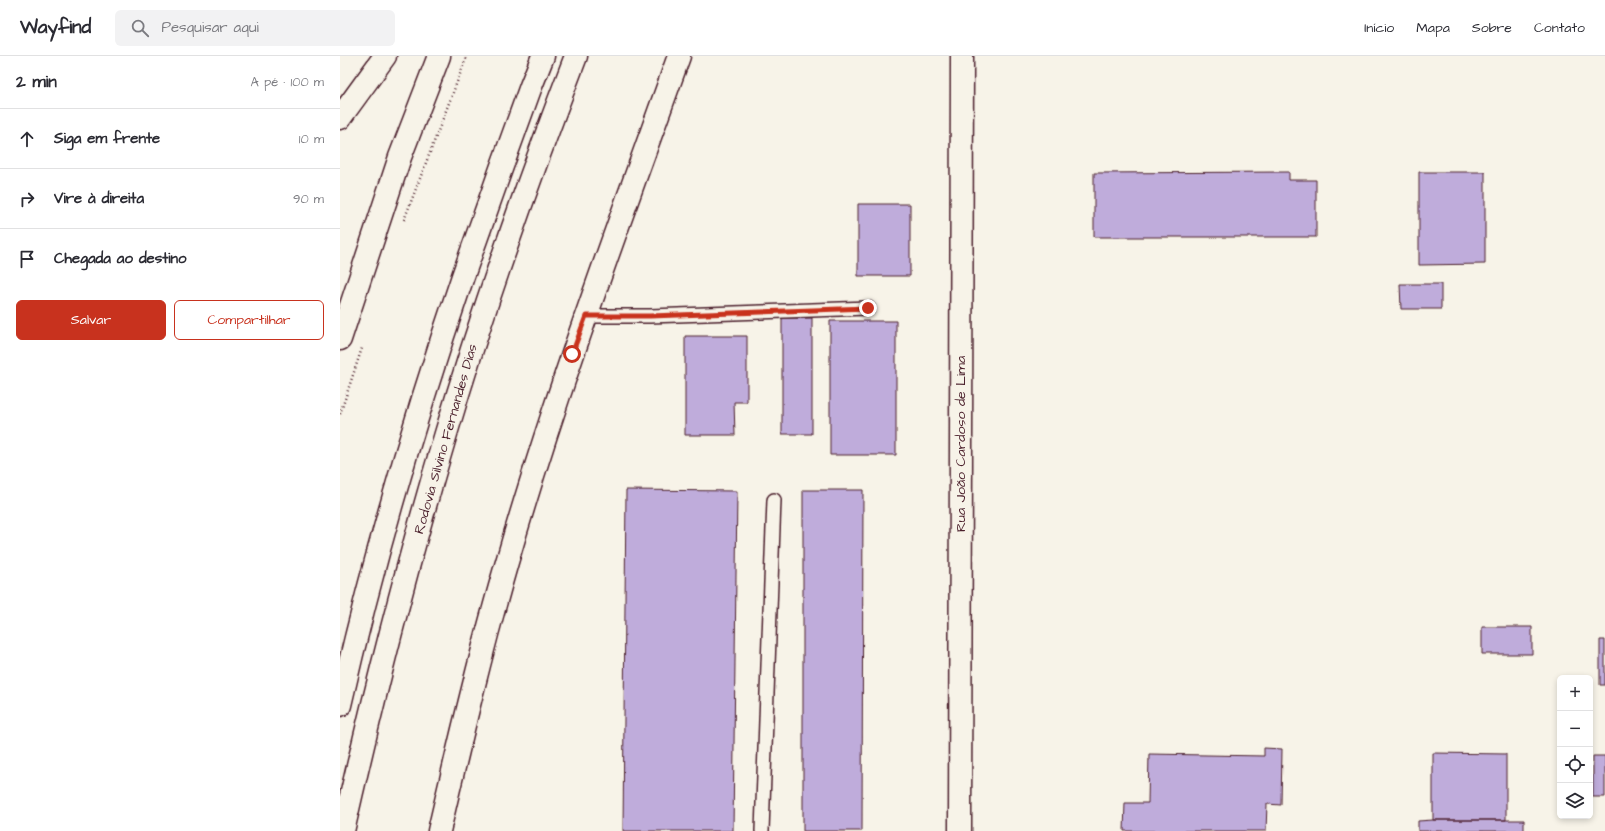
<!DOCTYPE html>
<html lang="pt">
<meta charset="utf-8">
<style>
body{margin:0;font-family:"Architects Daughter",sans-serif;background:#f2f2f3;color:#2b2b33}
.controls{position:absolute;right:12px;bottom:12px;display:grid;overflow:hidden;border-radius:6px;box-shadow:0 2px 6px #0003}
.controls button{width:36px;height:36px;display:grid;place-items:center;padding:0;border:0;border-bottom:1px solid #e1e1e2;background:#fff;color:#2b2b33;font:20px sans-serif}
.stop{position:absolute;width:12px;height:12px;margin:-9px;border:3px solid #c8321e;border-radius:50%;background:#fff}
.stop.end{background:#c8321e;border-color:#fff;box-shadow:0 1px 4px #0008}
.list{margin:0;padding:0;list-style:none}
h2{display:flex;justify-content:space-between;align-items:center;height:52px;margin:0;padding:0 16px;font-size:17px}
h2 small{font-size:13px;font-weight:400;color:#7c7c81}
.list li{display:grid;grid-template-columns:26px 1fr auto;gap:12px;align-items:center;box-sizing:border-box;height:60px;padding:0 16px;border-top:1px solid #e1e1e2}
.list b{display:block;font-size:15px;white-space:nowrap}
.list em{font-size:13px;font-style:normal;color:#7c7c81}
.actions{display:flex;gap:8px;padding:12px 16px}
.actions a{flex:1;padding:9px 0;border:1px solid #c8321e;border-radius:6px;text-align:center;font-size:14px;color:#c8321e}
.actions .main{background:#c8321e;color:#fff}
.icon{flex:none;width:22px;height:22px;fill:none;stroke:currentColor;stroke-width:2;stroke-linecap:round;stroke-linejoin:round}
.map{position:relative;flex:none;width:1265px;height:775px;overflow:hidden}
header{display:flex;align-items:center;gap:24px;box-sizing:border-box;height:56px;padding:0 20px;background:#fff;border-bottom:1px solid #e1e1e2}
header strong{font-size:19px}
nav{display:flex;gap:22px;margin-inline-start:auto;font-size:14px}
.search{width:280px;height:36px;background:#f2f2f3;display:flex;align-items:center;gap:10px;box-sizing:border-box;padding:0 14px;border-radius:6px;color:#7c7c81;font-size:15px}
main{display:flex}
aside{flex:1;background:#fff}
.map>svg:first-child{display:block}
</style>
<header>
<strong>Wayfind</strong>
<div class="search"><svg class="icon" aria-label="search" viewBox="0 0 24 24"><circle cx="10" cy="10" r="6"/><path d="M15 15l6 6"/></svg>Pesquisar aqui</div>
<nav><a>Início</a><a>Mapa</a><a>Sobre</a><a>Contato</a></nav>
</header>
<main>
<aside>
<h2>2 min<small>A pé · 100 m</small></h2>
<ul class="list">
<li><svg class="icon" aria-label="ahead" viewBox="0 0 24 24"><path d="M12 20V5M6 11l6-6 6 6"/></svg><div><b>Siga em frente</b></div><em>10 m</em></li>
<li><svg class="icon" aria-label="right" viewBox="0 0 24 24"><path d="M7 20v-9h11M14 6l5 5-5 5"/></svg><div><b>Vire à direita</b></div><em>90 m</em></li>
<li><svg class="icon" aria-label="arrive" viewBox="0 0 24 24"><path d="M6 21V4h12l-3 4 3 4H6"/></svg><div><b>Chegada ao destino</b></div></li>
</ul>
<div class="actions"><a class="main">Salvar</a><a>Compartilhar</a></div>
</aside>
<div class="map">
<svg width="1265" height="775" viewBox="0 0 1265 775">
<rect width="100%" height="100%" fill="#f7f3e8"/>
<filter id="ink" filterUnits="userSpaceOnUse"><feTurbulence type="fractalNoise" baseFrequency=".025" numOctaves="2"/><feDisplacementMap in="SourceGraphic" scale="8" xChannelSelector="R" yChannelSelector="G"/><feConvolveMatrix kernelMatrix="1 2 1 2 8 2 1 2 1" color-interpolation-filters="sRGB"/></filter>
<g filter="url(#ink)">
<!-- building -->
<path fill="#bfacdb" stroke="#4a1f2b" d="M949,116V124H976V181H754V117Z
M1079,116H1145V208L1079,209Z
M518,148H570V220H518Z
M1060,228H1101V253H1061Z
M442,262H472V378H442Z
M490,265H556V399H490Z
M345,280H407V346H394L395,379H345Z
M286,434L397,435L393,775H283Z
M463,434H523L522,775H463Z
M1142,571H1192V598H1142Z
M1260,584H1265V629H1260Z
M924,692L942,693L941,749L927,748L926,775H784L785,747H808L809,698L924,700Z
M1093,697L1166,698V764H1093Z
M1253,700H1265V741H1253Z
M1093,764H1184V775H1078V765Z"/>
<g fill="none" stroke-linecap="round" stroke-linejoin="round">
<defs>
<path id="service" d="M246,260H310L528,252
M422,775L434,444"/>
<path id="minor" d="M620,775L622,0"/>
<path id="tertiary" d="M0,62L45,0
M0,283L60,101L99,0
M99,775C120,685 141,595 167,506C216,335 279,168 339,0"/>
<path id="motorway" d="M0,649C33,504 75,361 123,220C145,157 168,93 191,30L203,0
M3,775C33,643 66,511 105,381C143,252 188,125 236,0"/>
</defs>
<!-- service casing -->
<use href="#service" stroke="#4a1f2b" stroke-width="16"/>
<!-- minor casing -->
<use href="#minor" stroke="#4a1f2b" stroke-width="25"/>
<!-- tertiary casing -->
<use href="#tertiary" stroke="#4a1f2b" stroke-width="25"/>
<!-- motorway casing -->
<use href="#motorway" stroke="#4a1f2b" stroke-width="25"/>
<!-- path -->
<path stroke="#4a1f2b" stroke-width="2.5" stroke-dasharray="1 3" stroke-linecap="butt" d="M64,164L127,0
M0,358L22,292"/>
<!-- service -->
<use href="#service" stroke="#f7f3e8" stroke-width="13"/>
<!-- minor -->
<use href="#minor" stroke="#f7f3e8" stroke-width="22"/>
<!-- tertiary -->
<use href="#tertiary" stroke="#f7f3e8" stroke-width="22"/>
<!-- motorway -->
<use href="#motorway" stroke="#f7f3e8" stroke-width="22"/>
</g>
</g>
<g fill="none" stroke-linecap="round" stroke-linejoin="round" filter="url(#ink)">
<!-- route -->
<path stroke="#c8321e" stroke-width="5" d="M232,298L246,260H310L528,252"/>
</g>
<g text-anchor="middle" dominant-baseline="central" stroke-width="3.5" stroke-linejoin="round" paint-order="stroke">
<!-- street labels -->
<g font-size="14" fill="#4a1f2b" stroke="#f7f3e8">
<text transform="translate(106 383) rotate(-74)">Rodovia Silvino Fernandes Dias</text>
<text transform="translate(621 388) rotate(-90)">Rua João Cardoso de Lima</text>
</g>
</g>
</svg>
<div class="controls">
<button>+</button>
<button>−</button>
<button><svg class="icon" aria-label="locate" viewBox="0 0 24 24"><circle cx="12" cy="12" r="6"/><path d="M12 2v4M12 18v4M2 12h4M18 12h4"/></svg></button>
<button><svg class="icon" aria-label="layers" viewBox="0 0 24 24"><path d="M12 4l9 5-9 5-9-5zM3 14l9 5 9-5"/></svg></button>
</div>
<div class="stop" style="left:232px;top:298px"></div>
<div class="stop end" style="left:528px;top:252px"></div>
</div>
</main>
